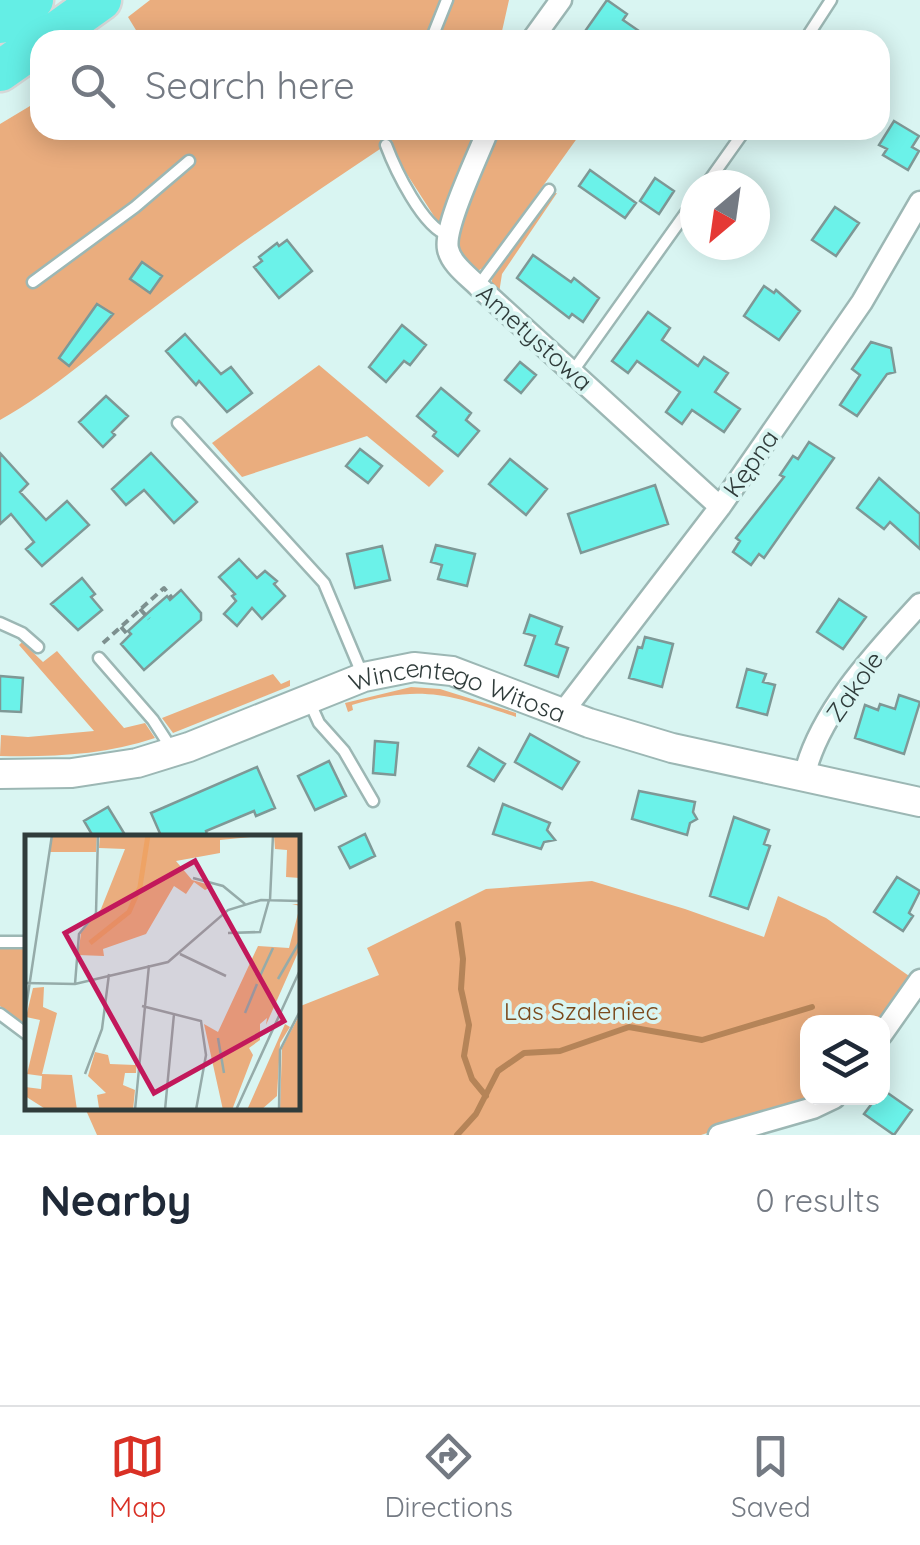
<!DOCTYPE html>
<meta charset="utf-8">
<style>
body{margin:0;font-family:Quicksand,sans-serif;background:#f6f6f7;color:#1f2937}
.controls{position:absolute;right:30px;bottom:30px;display:grid;overflow:hidden;border-radius:20px;box-shadow:0 5px 25px #0003}
.controls button{width:90px;height:90px;display:grid;place-items:center;padding:0;border:0;border-bottom:2px solid #e0e1e3;background:#fff;color:#1f2937;font:50px sans-serif}
.compass{position:absolute;left:680px;top:170px;width:90px;height:90px;border-radius:50%;background:#fff;box-shadow:0 5px 25px #0003;rotate:209deg}
.list{margin:0;padding:0;list-style:none}
h2{display:flex;justify-content:space-between;align-items:center;height:130px;margin:0;padding:0 40px;font-size:42px}
h2 small{font-size:32px;font-weight:400;color:#747a83}
.icon{flex:none;width:55px;height:55px;fill:none;stroke:currentColor;stroke-width:2;stroke-linecap:round;stroke-linejoin:round}
.map{position:relative;flex:none;width:920px;height:1135px;overflow:hidden}
.search{position:absolute;background:#fff;box-shadow:0 5px 25px #0003;left:30px;right:30px;top:30px;height:110px;display:flex;align-items:center;gap:25px;box-sizing:border-box;padding:0 35px;border-radius:30px;color:#747a83;font-size:38px}
.sheet{height:270px;background:#fff}
nav{display:flex;justify-content:space-around;align-items:center;box-sizing:border-box;height:140px;border-top:2px solid #e0e1e3;background:#fff;font-size:28px;color:#747a83}
nav a{display:grid;justify-items:center;gap:5px}
nav .on{color:#d93025}
.map>svg:first-child{display:block}
</style>
<div class="map">
<svg width="920" height="1135" viewBox="0 0 920 1135">
<rect width="100%" height="100%" fill="#d9f5f2"/>
<!-- green -->
<path fill="#eaad7e" d="M150,0H509L500,40H142L128,17Z
M40,100V130H481L441,227L401,165L392,141C309,196 227,252 148,312C99,348 54,390 0,420V124Z
M498,130H583L485,267L474,273L457,254L459,221Z
M557,193L502,274L499,293L491,286L493,274L550,194Z
M319,365L444,471L429,487L367,436L242,477L212,443Z
M22,642L43,662L57,651L124,728L145,723L155,738C105,755 53,757 0,756L1,735L28,737L94,731L19,645Z
M273,674L281,684L290,680V686L173,733L162,718Z
M411,687L440,689L516,713V717C451,695 421,684 352,705L353,710L348,712L345,703Z
M592,881L685,909L764,937L778,896L826,918L912,978L882,1022H808V1098H818L701,1135H97L85,1108H298V1007L379,975L367,948L486,889Z
M0,947H27V1028L0,1006Z"/>
<g fill="none" stroke-linecap="round" stroke-linejoin="round">
<!-- stream -->
<path stroke="#b58458" stroke-width="6" d="M458,924L463,959L461,989L469,1025L464,1056L472,1079L486,1096
M457,1135L476,1114L498,1071L524,1053L560,1051L629,1027L702,1040L812,1007"/>
</g>
<!-- building -->
<path fill="#6bf2e9" stroke="#7e9896" stroke-width="2.5" d="M607,0L627,14L623,20L652,40H593L583,34Z
M894,121L919,136L912,147L919,151L908,170L883,155L887,149L879,145Z
M590,170L636,203L625,218L579,186Z
M655,178L674,191L659,214L640,201Z
M835,207L859,223L836,256L812,240Z
M287,240L312,271L279,298L254,267L262,261L259,257L277,243L279,246Z
M533,255L571,282L574,278L599,298L583,322L572,314L569,318L517,278Z
M142,262L162,276L150,293L130,279Z
M764,286L774,293L776,290L800,311L779,340L744,316Z
M97,304L113,314L69,366L59,358Z
M648,312L670,328L662,340L698,366L704,357L728,373L715,392L740,409L724,432L692,410L682,424L666,412L680,392L637,361L628,373L612,361Z
M402,325L426,345L410,365L404,361L386,382L369,367Z
M185,334L221,374L231,367L252,393L227,412L199,381L196,385L166,351Z
M871,342L891,348L895,372L887,374L857,416L840,405L860,375L852,369Z
M520,362L536,375L521,393L505,380Z
M441,388L471,413L466,420L479,431L458,456L433,436L436,432L417,416Z
M106,396L128,416L112,432L115,435L103,447L79,422Z
M809,442L834,458L764,558L759,554L751,565L733,552L740,541L736,538L784,477L780,475L793,456L798,459Z
M360,449L382,466L368,483L346,466Z
M0,453L28,484L20,492L46,520L67,501L89,525L42,566L26,549L34,542L11,514L0,524Z
M151,453L197,502L174,523L144,490L126,505L112,489Z
M510,459L547,489L526,515L489,484Z
M879,478L920,514V549L890,522L884,529L857,508Z
M655,485L668,524L581,553L568,514Z
M436,545L475,554L467,586L438,579L442,565L431,562Z
M382,546L390,580L355,588L347,554Z
M239,559L257,578L265,571L277,581L274,584L285,596L262,619L252,608L237,626L224,614L236,601L232,596L235,594L219,577Z
M82,578L95,594L91,597L102,610L78,630L51,604Z
M181,590L201,613V620L144,670L121,644L131,634L128,631L151,610L167,596L170,600Z
M839,599L866,617L843,649L817,632Z
M530,615L562,627L556,644L568,648L558,677L525,665L535,636L524,633Z
M645,637L673,644L662,687L629,678L638,647L642,648Z
M747,669L766,674L763,682L775,685L767,715L737,707Z
M0,676L23,678L21,712L0,711Z
M899,695L920,702L904,754L855,738L865,705L878,710L880,704L895,709Z
M530,734L579,762L562,789L515,762Z
M375,741L398,743L395,775L373,773Z
M479,748L505,764L494,781L468,766Z
M329,761L346,796L315,810L298,776Z
M257,767L275,808L256,816L254,811L206,831L208,838H162L151,813Z
M639,791L695,802L693,812L697,819L690,823L687,835L632,819Z
M503,804L550,823L547,830L555,840L544,842L541,849L493,834Z
M108,807L127,838H94L84,821Z
M734,817L769,830L764,844L770,846L748,909L710,896Z
M365,834L375,856L350,868L339,847Z
M897,877L920,891L909,913L913,916L903,931L874,912Z
M882,1089L912,1110L894,1135L864,1114L876,1098H882Z"/>
<g fill="none" stroke-linecap="round" stroke-linejoin="round">
<defs>
<path id="service" d="M431,40L447,0
M805,40L831,0
M386,145C395,169 423,228 448,235
M706,185L745,130
M33,282L135,207L189,161
M478,286L549,190
M573,371L695,200
M178,423L324,583L363,676
M0,623L22,633L38,647
M99,658L153,720L173,751
M310,703L319,723L344,751L373,801
M0,942H28
M0,1014L28,1035"/>
<path id="minor" d="M532,40L561,0
M488,130C479,154 443,227 448,249C451,264 468,276 478,286L720,507
M563,712L720,507L862,302L920,202
M804,777C818,713 877,651 920,604
M882,1034L920,980
M719,1135L813,1108L834,1098"/>
<g id="tertiary">
<path id="s1" d="M0,774L72,773L137,763L189,747L364,677L414,667L452,671L589,723L672,748L920,802"/>
</g>
<path id="motorway" d="M0,23L33,0
M45,40L101,0
M0,71L40,43"/>
</defs>
<!-- service casing -->
<use href="#service" stroke="#9cb7b4" stroke-width="15"/>
<!-- minor casing -->
<use href="#minor" stroke="#9cb7b4" stroke-width="25"/>
<!-- tertiary casing -->
<use href="#tertiary" stroke="#9cb7b4" stroke-width="32"/>
<!-- motorway casing -->
<use href="#motorway" stroke="#d6d8d8" stroke-width="45"/>
<!-- path -->
<path stroke="#7d908f" stroke-width="4" stroke-dasharray="8 5" stroke-linecap="butt" d="M140,609L149,619
M121,627L129,636
M103,643L164,588L172,598"/>
<!-- service -->
<use href="#service" stroke="#fff" stroke-width="10"/>
<!-- minor -->
<use href="#minor" stroke="#fff" stroke-width="20"/>
<!-- tertiary -->
<use href="#tertiary" stroke="#fff" stroke-width="28"/>
<!-- motorway -->
<use href="#motorway" stroke="#64eee5" stroke-width="40"/>
</g>
<g text-anchor="middle" dominant-baseline="central" stroke-width="8" stroke-linejoin="round" paint-order="stroke">
<!-- street labels -->
<g font-size="25" fill="#303c3b" stroke="#d9f5f2">
<text transform="translate(535 337) rotate(42)">Ametystowa</text>
<text transform="translate(750 463) rotate(-55)">Kępna</text>
<text transform="translate(854 686) rotate(-55)">Zakole</text>
<text stroke="none"><textPath href="#s1" startOffset="478">Wincentego Witosa</textPath></text>
</g>
<!-- park labels -->
<g font-size="25" fill="#7b4a1d" stroke="#d9f5f2">
<text x="581" y="1010">Las Szaleniec</text>
</g>
</g>
<!-- overview -->
<g transform="translate(25 835)">
<rect width="275" height="275" fill="#d9f5f2"/>
<path d="M72,0L71,17H24L26,1ZM75,0H247L195,5V18L151,26L167,45L188,51L180,55L169,47L161,59L149,51L121,99L78,114L79,121L53,120L56,98L76,74L100,14L74,13ZM249,0H275V43L261,42L262,15L250,14ZM267,69H275V113L241,190L242,183L235,189V205L224,213L228,220L207,275H198L179,189L193,197L233,111L264,113L275,71ZM19,152L18,172L32,178L17,239L47,240L52,275H22L0,261V252L16,254L17,241L2,239L15,185L1,182L8,153ZM275,179V275H255L257,213ZM260,189L265,192L255,208L252,261L236,275H222ZM70,217L83,220L85,229L110,230L112,222L111,238H100L98,250L110,255L108,275H64L74,273L72,260L81,258L63,241Z" fill="#eaad7e"/>
<path fill="none" stroke="#eea365" stroke-width="5" d="M65,108L104,77L115,52L123,0"/>
<path fill="none" stroke="#95aba9" stroke-width="2.5" d="M168,43L198,51L220,69M245,65L248,0M203,98L235,97L244,65M155,119L201,141M235,141L248,113M253,144L275,106M0,148L50,149L143,127L203,75L236,65L275,66M50,149L54,99L71,78L73,0M117,171L176,186L181,220L171,275M220,178L232,149M0,179L27,0M193,203L199,238M60,239L77,194L84,139M110,275L124,130M140,275L149,179M211,275L275,135M254,275L255,215L275,176"/>
<path fill="#c2185b" fill-opacity="0.15" stroke="#c2185b" stroke-width="5" d="M170,26L259,186L129,258L40,98Z"/>
<rect width="275" height="275" fill="none" stroke="#303c3b" stroke-width="5"/>
</g>
</svg>
<div class="controls">
<button><svg class="icon" aria-label="layers" viewBox="0 0 24 24"><path d="M12 4l9 5-9 5-9-5zM3 14l9 5 9-5"/></svg></button>
</div>
<svg class="compass" viewBox="-18 -18 36 36"><path d="M0-13l5 13h-10z" fill="#e53935"/><path d="M0 13l5-13h-10z" fill="#747a83"/></svg>
<div class="search"><svg class="icon" aria-label="search" viewBox="0 0 24 24"><circle cx="10" cy="10" r="6"/><path d="M15 15l6 6"/></svg>Search here</div>
</div>
<section class="sheet">
<h2>Nearby<small>0 results</small></h2>
<ul class="list">
</ul>
</section>
<nav>
<a class="on"><svg class="icon" aria-label="map" viewBox="0 0 24 24"><path d="M3 6l6-2 6 2 6-2v14l-6 2-6-2-6 2zM9 4v14M15 6v14"/></svg>Map</a>
<a><svg class="icon" aria-label="directions" viewBox="0 0 24 24"><path d="M12 3l9 9-9 9-9-9zM9 14v-3h6M13 9l2 2-2 2"/></svg>Directions</a>
<a><svg class="icon" aria-label="saved" viewBox="0 0 24 24"><path d="M7 4h10v16l-5-4-5 4z"/></svg>Saved</a>
</nav>
